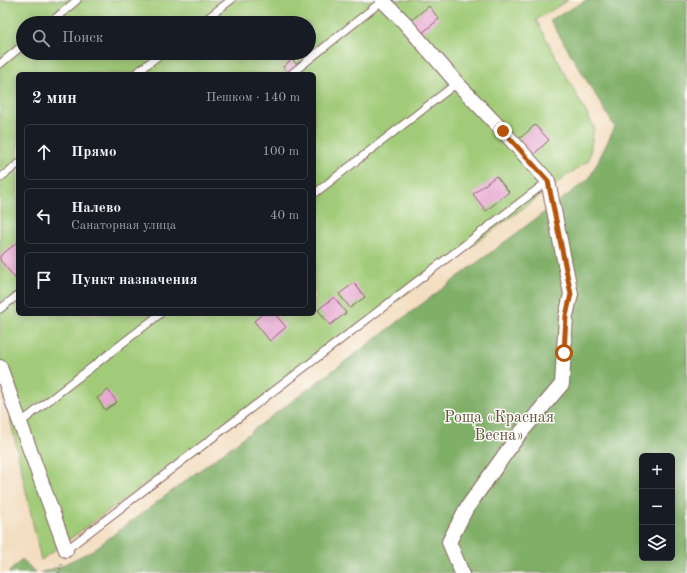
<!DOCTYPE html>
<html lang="ru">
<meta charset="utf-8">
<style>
body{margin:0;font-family:"Old Standard TT",serif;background:#242831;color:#f1f3f6}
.controls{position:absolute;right:12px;bottom:12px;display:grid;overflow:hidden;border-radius:6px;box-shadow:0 2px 10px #0003}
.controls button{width:36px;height:36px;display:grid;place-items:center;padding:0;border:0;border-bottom:1px solid #363941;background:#171b24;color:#f1f3f6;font:20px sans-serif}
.stop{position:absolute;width:12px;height:12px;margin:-9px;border:3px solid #b45309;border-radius:50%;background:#fff}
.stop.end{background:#b45309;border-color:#fff;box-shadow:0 1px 4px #0008}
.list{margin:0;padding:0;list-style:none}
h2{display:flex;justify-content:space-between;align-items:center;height:52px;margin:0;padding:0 16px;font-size:17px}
h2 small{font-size:13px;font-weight:400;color:#9ea1a6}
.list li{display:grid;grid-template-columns:26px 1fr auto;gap:12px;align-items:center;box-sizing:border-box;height:56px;margin:0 8px 8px;padding:0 8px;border:1px solid #363941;border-radius:6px}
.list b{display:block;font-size:15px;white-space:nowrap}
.list p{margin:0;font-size:13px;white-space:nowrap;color:#9ea1a6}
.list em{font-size:13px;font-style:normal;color:#9ea1a6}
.icon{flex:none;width:22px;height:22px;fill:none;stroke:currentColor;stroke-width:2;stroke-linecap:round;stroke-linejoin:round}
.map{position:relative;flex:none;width:687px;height:573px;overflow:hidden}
.search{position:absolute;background:#171b24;box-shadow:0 2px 10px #0003;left:16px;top:16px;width:300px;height:44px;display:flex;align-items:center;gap:10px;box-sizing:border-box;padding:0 14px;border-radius:22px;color:#9ea1a6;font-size:15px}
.panel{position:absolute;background:#171b24;box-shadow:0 2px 10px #0003;left:16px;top:72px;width:300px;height:244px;border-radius:6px}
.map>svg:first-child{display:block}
</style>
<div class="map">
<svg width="687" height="573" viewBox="0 0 687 573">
<rect width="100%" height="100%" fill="#fdfcf7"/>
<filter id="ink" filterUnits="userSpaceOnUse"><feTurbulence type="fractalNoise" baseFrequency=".025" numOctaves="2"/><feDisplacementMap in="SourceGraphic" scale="8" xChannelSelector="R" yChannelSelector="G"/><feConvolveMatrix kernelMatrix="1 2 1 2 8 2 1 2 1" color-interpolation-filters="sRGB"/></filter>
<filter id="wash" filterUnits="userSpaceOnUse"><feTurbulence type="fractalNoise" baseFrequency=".012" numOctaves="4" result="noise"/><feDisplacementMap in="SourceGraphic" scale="16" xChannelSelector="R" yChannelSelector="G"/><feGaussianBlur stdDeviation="0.9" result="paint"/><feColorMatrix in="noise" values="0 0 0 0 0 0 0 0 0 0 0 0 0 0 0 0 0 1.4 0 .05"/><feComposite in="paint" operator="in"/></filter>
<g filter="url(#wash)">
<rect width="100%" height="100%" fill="#f3dec1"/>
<!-- green -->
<path fill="#a1cb78" stroke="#767552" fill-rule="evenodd" d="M0,0H568L536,20L594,127L589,160L41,560L0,371ZM23,23H309V53H23ZM18,74H314V314H18Z"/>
<!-- forest -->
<path fill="#80af68" stroke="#65674a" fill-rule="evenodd" d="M587,0H687V573H39L61,566L93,550L589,179L615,127L550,20ZM642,456H672V558H642Z
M22,559L36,573H8Z"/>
<g id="blocks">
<!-- building -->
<path fill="#e7a8d2" d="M429,6L439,19L421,34L410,21Z
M292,59L299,67L289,74L283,67Z
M535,125L549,140L532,156L518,140Z
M496,176L509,192L486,211L473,194Z
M18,242V276L15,278L0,260V256Z
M354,283L365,297L350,308L339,294Z
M334,297L346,313L330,325L318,310Z
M262,314H275L286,327L270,341L254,321Z
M108,390L117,402L105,410L97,398Z"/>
</g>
</g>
<g filter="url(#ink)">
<use href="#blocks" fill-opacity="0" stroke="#856260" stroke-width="1"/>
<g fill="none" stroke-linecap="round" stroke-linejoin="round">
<defs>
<path id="service" d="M50,23L77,0
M201,23L231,0
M0,64L23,45
M135,74L162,53
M291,74L382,1
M0,178L18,164
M314,194L457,83
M0,309L18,295
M20,423L160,314
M66,550L548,181"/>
<path id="minor" d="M382,0L404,22L457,83L503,131L548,181L571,294L566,316L562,384L518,436L466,509L449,542L462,573
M0,367L66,550"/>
</defs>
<!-- service casing -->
<use href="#service" stroke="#856260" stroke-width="9"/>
<!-- minor casing -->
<use href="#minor" stroke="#856260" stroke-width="16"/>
<!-- path -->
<path stroke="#856260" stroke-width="2" stroke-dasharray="1 3" stroke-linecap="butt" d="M686,0L687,3
M59,573L62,563"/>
<!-- service -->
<use href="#service" stroke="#fff" stroke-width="7"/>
<!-- minor -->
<use href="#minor" stroke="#fff" stroke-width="14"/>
</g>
</g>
<g fill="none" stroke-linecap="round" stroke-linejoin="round" filter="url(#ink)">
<!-- route -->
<path stroke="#b45309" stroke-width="5" d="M503,131L548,181L571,294L566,316L564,353"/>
</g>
<g text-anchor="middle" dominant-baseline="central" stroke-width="3" stroke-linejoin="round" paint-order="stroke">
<!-- park labels -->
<g font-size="16" fill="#645342" stroke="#fdfcf7">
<text x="499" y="418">Роща «Красная<tspan x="499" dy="18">Весна»</tspan></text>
</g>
</g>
</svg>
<div class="controls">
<button>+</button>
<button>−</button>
<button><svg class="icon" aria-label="layers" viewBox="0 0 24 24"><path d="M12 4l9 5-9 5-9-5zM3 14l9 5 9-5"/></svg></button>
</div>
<div class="stop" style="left:564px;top:353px"></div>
<div class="stop end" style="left:503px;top:131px"></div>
<div class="search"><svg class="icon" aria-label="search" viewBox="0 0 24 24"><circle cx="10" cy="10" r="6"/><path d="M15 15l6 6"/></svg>Поиск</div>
<section class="panel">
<h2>2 мин<small>Пешком · 140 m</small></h2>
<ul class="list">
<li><svg class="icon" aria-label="ahead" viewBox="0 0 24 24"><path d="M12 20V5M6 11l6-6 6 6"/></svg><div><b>Прямо</b></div><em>100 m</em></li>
<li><svg class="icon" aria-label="left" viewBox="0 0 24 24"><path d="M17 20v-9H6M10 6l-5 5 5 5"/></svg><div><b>Налево</b><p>Санаторная улица</p></div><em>40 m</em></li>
<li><svg class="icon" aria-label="arrive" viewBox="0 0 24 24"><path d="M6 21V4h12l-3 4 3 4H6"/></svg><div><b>Пункт назначения</b></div></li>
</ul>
</section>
</div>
